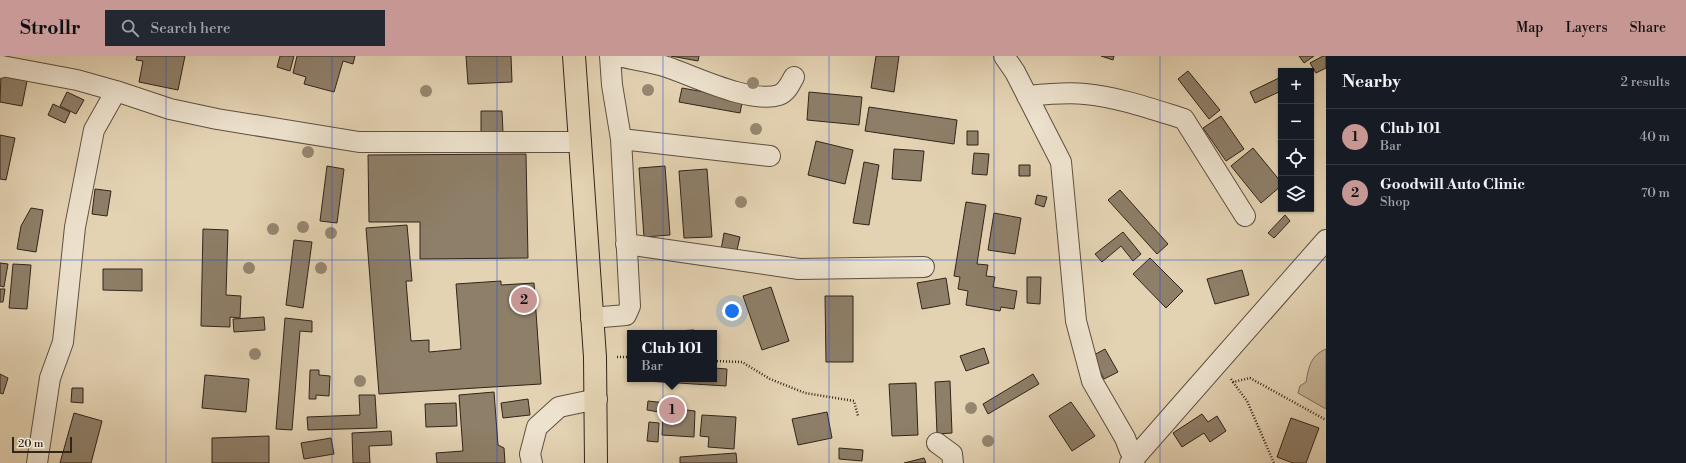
<!DOCTYPE html>
<meta charset="utf-8">
<style>
body{margin:0;font-family:"Libre Bodoni",serif;background:#242831;color:#f1f3f6}
.controls{position:absolute;right:12px;top:12px;display:grid;overflow:hidden;border-radius:0px;box-shadow:0 1px 3px #0004}
.controls button{width:36px;height:36px;display:grid;place-items:center;padding:0;border:0;border-bottom:1px solid #363941;background:#171b24;color:#f1f3f6;font:20px sans-serif}
.scale{position:absolute;left:12px;bottom:10px;width:60px;box-sizing:border-box;padding-left:4px;border:2px solid #312419;border-top:0;font-size:11px;line-height:14px;white-space:nowrap;color:#312419;-webkit-text-stroke:3px #ede2ce;paint-order:stroke}
.you{position:absolute;left:732px;top:255px;width:14px;height:14px;margin:-10px;border:3px solid #fff;border-radius:50%;background:#1a73e8;box-shadow:0 0 0 6px #1a73e833}
.badge{display:grid;place-items:center;width:26px;height:26px;border-radius:50%;background:#c59692;color:#111;font-size:13px;font-weight:700}
.pin{position:absolute;translate:-50% -50%;border:2px solid #fff;box-shadow:0 1px 4px #0006}
.popup{position:absolute;left:627px;top:274px;width:90px;height:52px;box-sizing:border-box;display:grid;place-content:center;border-radius:0px;background:#171b24;filter:drop-shadow(0 1px 3px #0005);font-size:13px;white-space:nowrap;color:#9ea1a6}
.popup b{font-size:15px;color:#f1f3f6}
.popup::after{content:'';position:absolute;left:50%;top:100%;margin-left:-8px;border:8px solid transparent;border-top-color:#171b24}
.list{margin:0;padding:0;list-style:none}
h2{display:flex;justify-content:space-between;align-items:center;height:52px;margin:0;padding:0 16px;font-size:17px}
h2 small{font-size:13px;font-weight:400;color:#9ea1a6}
.list li{display:grid;grid-template-columns:26px 1fr auto;gap:12px;align-items:center;box-sizing:border-box;height:56px;padding:0 16px;border-top:1px solid #363941}
.list b{display:block;font-size:15px;white-space:nowrap}
.list p{margin:0;font-size:13px;white-space:nowrap;color:#9ea1a6}
.list em{font-size:13px;font-style:normal;color:#9ea1a6}
.icon{flex:none;width:22px;height:22px;fill:none;stroke:currentColor;stroke-width:2;stroke-linecap:round;stroke-linejoin:round}
.map{position:relative;flex:none;width:1326px;height:407px;overflow:hidden}
header{display:flex;align-items:center;gap:24px;box-sizing:border-box;height:56px;padding:0 20px;background:#c59692;color:#111}
header strong{font-size:19px}
nav{display:flex;gap:22px;margin-inline-start:auto;font-size:14px}
.search{width:280px;height:36px;background:#242831;display:flex;align-items:center;gap:10px;box-sizing:border-box;padding:0 14px;border-radius:0px;color:#9ea1a6;font-size:15px}
main{display:flex}
aside{flex:1;background:#171b24}
.map>svg:first-child{display:block}
</style>
<header>
<strong>Strollr</strong>
<div class="search"><svg class="icon" aria-label="search" viewBox="0 0 24 24"><circle cx="10" cy="10" r="6"/><path d="M15 15l6 6"/></svg>Search here</div>
<nav><a>Map</a><a>Layers</a><a>Share</a></nav>
</header>
<main>
<div class="map">
<svg width="1326" height="407" viewBox="0 0 1326 407">
<rect width="100%" height="100%" fill="#e4d3b3"/>
<filter id="stains"><feTurbulence type="fractalNoise" baseFrequency=".005" numOctaves="4"/><feColorMatrix values="0 0 0 0 .2 0 0 0 0 .09 0 0 0 0 .02 0 0 0 .5 -.17"/></filter>
<radialGradient id="worn" r=".72"><stop offset=".6" stop-color="#630" stop-opacity="0"/><stop offset="1" stop-color="#630" stop-opacity=".3"/></radialGradient>
<!-- green -->
<path fill="#c6b599" stroke="#7c6c59" d="M1326,293V353L1298,337L1300,330L1306,326C1309,311 1310,300 1326,293Z"/>
<!-- building -->
<path fill="#8e7f69" stroke="#312419" d="M137,0H185L178,34L139,26L143,5L136,4Z
M280,0H294L290,15L277,11Z
M297,0H355L353,8L343,5L334,36L304,28L306,21L293,17Z
M466,0H511L512,26L468,28Z
M671,0H699L698,5Z
M876,0H899L894,36L871,32Z
M1101,0H1114L1113,4Z
M1299,0H1314L1304,7Z
M1323,0H1326V12L1316,17L1310,7Z
M1188,15L1220,54L1209,63L1178,23Z
M1,19L27,25L22,50L0,46Z
M1281,21V35L1255,47L1250,36Z
M682,32L743,43V42L740,57L679,46Z
M67,36L84,44L76,58L60,50Z
M809,36L862,41L859,69L807,64Z
M53,48L70,56L65,67L48,59Z
M869,51L957,64L954,88L865,75Z
M481,55H502L503,77L481,76Z
M1221,60L1244,93L1226,105L1203,72Z
M967,75H978V89H967Z
M0,79L15,82L6,124L0,123Z
M816,85L853,94L845,128L808,119Z
M1253,92L1281,126V130L1261,147L1231,110Z
M894,93L924,95L921,125L892,123Z
M974,97L989,98L987,119L972,118Z
M526,98L528,202L420,203V166H369L368,99Z
M864,106L879,109L869,169L853,167Z
M1019,109H1030V120H1019Z
M327,110L344,113L337,167L320,165Z
M665,110L670,179L644,181L639,112Z
M707,113L712,181L684,182L679,115Z
M95,133L111,135L107,160L92,158Z
M1120,134L1168,188L1157,198L1108,144Z
M1037,139L1047,141L1044,151L1035,148Z
M966,146L986,149L977,208L988,209L986,220L995,221L993,231L1017,235L1014,253L1001,251L1000,255L966,249L968,235L958,233L960,221L954,220Z
M31,152L43,154L36,196L17,193L21,170Z
M994,157L1021,162L1015,198L988,194Z
M1285,159L1290,165L1274,182L1268,177Z
M407,169L412,225H406L411,285L429,284V296L461,293L456,228L501,225V229L534,227L541,328L379,338L366,172Z
M203,173L228,174L226,239L241,240L240,262L230,261V271L201,270Z
M1123,176L1141,198L1133,205L1121,190L1102,206L1095,198Z
M724,177L740,181L736,198L721,194Z
M294,184L312,186L303,252L286,249Z
M1150,202L1183,235L1166,252L1133,218Z
M0,207L8,208L4,231L0,230Z
M13,208L31,209L27,253L9,252Z
M103,213H142V235L103,234Z
M1242,214L1249,239L1215,248L1207,223Z
M1027,221H1041L1040,248L1027,247Z
M946,222L950,248L922,253L917,227Z
M771,231L789,285L762,294L743,240Z
M0,233H5L3,246H0Z
M825,240H853V306H826Z
M264,261L265,274L234,276L233,263Z
M285,262L312,265V276L300,275L292,374L276,373Z
M694,274V277H657V276Z
M984,292L989,307L966,315L960,300Z
M1105,293L1118,316L1104,323L1092,300Z
M714,312L727,313L726,330L646,325V323H714Z
M310,314H319V319L330,320L329,340L316,339V343H309Z
M0,318L8,322L3,338L0,337Z
M1033,318L1039,328L988,358L983,348Z
M205,319L249,323L246,356L202,352Z
M950,325L952,377L937,378L935,326Z
M916,327L918,379L892,380L889,328Z
M72,332H83V347L71,346Z
M494,336L498,389L504,392L505,407H437L436,397L463,395L459,339Z
M359,339H375L377,372L308,374L307,361L360,359Z
M528,343L530,359L503,362L501,347Z
M648,345L666,347L665,357L647,354Z
M1071,346L1095,380L1072,395L1049,360Z
M456,347L457,370L426,371L425,348Z
M677,353L695,355L694,381L662,379L663,361L676,362Z
M827,356L832,382L798,389L792,363Z
M74,357L102,365L91,407H60Z
M1202,358L1208,366L1217,360L1226,375L1210,386L1204,377L1182,391L1173,377Z
M702,359L736,361L734,393L708,391L709,381L700,380Z
M1291,362L1319,372L1306,407H1293L1277,401Z
M649,366L659,367L658,386L647,385Z
M391,375L392,389L369,390L370,407H353L352,377Z
M269,380V407H212V382Z
M331,382L334,398L304,403L301,387Z
M839,392L863,394L862,405L839,403Z
M736,397L737,407H680V401Z
M924,402L926,407H904Z"/>
<g fill="none" stroke-linecap="round" stroke-linejoin="round">
<defs>
<path id="minor" d="M619,0C635,4 652,6 667,11C694,20 750,48 779,39C787,36 790,28 794,21
M1004,0L1015,16L1061,106L1076,265L1092,325L1125,382L1130,395L1136,401
M0,12L2,10L77,24L116,35L170,53L217,63L359,86H581
M1027,40C1047,38 1066,36 1085,38C1118,41 1152,53 1184,63L1245,160
M621,83L770,100
M626,188L799,213L924,211
M591,262L626,259L630,250L621,83L612,29L610,0
M937,387L952,398L953,407
M37,407L50,322L63,286L75,171L94,74L116,35
M532,407L530,398L537,371L559,351L597,343
M1130,407L1326,184"/>
<path id="major" d="M574,0L595,301L596,407"/>
</defs>
<!-- minor casing -->
<use href="#minor" stroke="#5e5040" stroke-width="22"/>
<!-- major casing -->
<use href="#major" stroke="#312419" stroke-width="24"/>
<!-- path -->
<path stroke="#312419" stroke-width="2.5" stroke-dasharray="1 2" stroke-linecap="butt" d="M617,301H630
M714,305L742,306L770,323L805,337L854,345L858,360
M1231,323L1233,326L1250,322L1326,364
M1233,326L1247,345L1274,407"/>
<!-- minor -->
<use href="#minor" stroke="#ede2ce" stroke-width="20"/>
<!-- major -->
<use href="#major" stroke="#e4d3b3" stroke-width="22"/>
</g>
<!-- trees -->
<g fill="#968770">
<circle cx="753" cy="27" r="6"/>
<circle cx="648" cy="34" r="6"/>
<circle cx="426" cy="35" r="6"/>
<circle cx="756" cy="73" r="6"/>
<circle cx="308" cy="96" r="6"/>
<circle cx="741" cy="146" r="6"/>
<circle cx="303" cy="171" r="6"/>
<circle cx="273" cy="173" r="6"/>
<circle cx="331" cy="177" r="6"/>
<circle cx="249" cy="212" r="6"/>
<circle cx="321" cy="212" r="6"/>
<circle cx="255" cy="298" r="6"/>
<circle cx="360" cy="325" r="6"/>
<circle cx="971" cy="352" r="6"/>
<circle cx="988" cy="385" r="6"/>
</g>
<!-- grid -->
<path fill="none" stroke="#1d4ed8" stroke-width="1" stroke-opacity="0.55" d="M166,0V407M332,0V407M497,0V407M663,0V407M829,0V407M994,0V407M1160,0V407M0,204H1326"/>
<rect width="100%" height="100%" filter="url(#stains)"/>
<rect width="100%" height="100%" fill="url(#worn)"/>
</svg>
<div class="controls">
<button>+</button>
<button>−</button>
<button><svg class="icon" aria-label="locate" viewBox="0 0 24 24"><circle cx="12" cy="12" r="6"/><path d="M12 2v4M12 18v4M2 12h4M18 12h4"/></svg></button>
<button><svg class="icon" aria-label="layers" viewBox="0 0 24 24"><path d="M12 4l9 5-9 5-9-5zM3 14l9 5 9-5"/></svg></button>
</div>
<div class="scale">20 m</div>
<div class="you"></div>
<div class="pin badge" style="left:672px;top:354px">1</div>
<div class="popup"><b>Club 101</b>Bar</div>
<div class="pin badge" style="left:524px;top:244px">2</div>
</div>
<aside>
<h2>Nearby<small>2 results</small></h2>
<ul class="list">
<li><span class="badge">1</span><div><b>Club 101</b><p>Bar</p></div><em>40 m</em></li>
<li><span class="badge">2</span><div><b>Goodwill Auto Clinic</b><p>Shop</p></div><em>70 m</em></li>
</ul>
</aside>
</main>
